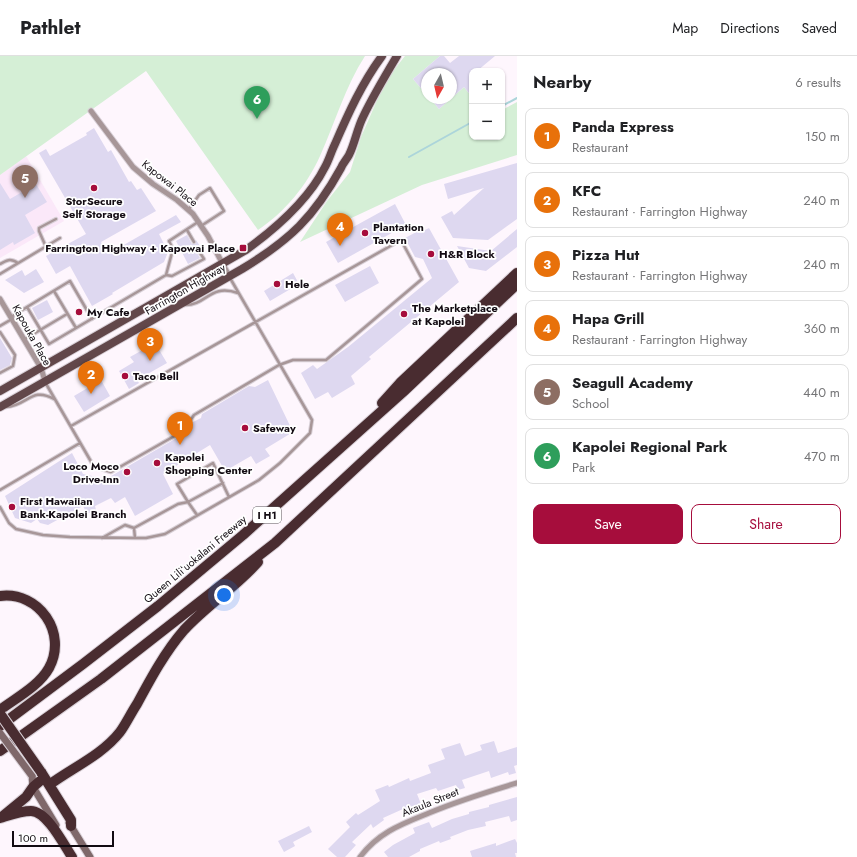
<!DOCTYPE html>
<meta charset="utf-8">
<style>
body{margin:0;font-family:Jost,sans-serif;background:#f2f2f2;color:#202124}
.controls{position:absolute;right:12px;top:12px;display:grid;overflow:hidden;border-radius:8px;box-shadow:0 1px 3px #0004}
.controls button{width:36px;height:36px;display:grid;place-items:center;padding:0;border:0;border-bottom:1px solid #e0e0e0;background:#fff;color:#202124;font:20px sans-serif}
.compass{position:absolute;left:421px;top:12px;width:36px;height:36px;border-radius:50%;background:#fff;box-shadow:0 1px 3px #0004;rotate:188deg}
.scale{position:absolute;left:12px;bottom:10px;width:102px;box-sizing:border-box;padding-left:4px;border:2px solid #120b12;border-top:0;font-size:11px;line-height:14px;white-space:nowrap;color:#120b12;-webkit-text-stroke:3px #fff;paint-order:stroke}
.you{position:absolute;left:224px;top:539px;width:14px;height:14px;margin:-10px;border:3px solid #fff;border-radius:50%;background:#1a73e8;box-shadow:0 0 0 6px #1a73e833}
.badge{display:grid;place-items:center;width:26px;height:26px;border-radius:50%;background:#a60d3c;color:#fff;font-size:13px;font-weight:700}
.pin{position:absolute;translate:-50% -33px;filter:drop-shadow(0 1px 2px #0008)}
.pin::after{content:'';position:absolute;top:21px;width:14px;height:12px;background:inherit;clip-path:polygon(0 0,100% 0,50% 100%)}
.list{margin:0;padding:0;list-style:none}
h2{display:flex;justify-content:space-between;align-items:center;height:52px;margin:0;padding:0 16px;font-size:17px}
h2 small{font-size:13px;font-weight:400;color:#757577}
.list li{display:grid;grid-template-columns:26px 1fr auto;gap:12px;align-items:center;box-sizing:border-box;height:56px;margin:0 8px 8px;padding:0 8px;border:1px solid #e0e0e0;border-radius:8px}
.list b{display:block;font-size:15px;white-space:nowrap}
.list p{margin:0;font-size:13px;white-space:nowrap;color:#757577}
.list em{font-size:13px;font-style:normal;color:#757577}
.actions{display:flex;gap:8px;padding:12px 16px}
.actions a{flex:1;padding:9px 0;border:1px solid #a60d3c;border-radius:8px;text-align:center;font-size:14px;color:#a60d3c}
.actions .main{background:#a60d3c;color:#fff}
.map{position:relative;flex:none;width:517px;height:801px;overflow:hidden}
header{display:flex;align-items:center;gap:24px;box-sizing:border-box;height:56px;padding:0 20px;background:#fff;border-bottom:1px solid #e0e0e0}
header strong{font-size:19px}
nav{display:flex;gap:22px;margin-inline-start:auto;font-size:14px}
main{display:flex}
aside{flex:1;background:#fff}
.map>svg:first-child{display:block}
</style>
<header>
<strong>Pathlet</strong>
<nav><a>Map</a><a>Directions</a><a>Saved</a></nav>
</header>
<main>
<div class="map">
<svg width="517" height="801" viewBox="0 0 517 801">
<rect width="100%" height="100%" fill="#fef6fd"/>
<!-- education -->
<path fill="#fbe8f9" d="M26,100L64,165L0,202V119Z"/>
<!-- green -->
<path fill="#d5efd6" d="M0,0H365C345,31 335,67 320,100C307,129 285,156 258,174L146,15L0,119Z
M405,0H440L413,23L427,39V42H430L439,53L464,31L472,41V81H502V54L517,46V99L422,129L300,186L327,145L350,116L361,81L378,42L393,15Z"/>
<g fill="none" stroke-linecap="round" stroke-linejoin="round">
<!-- stream -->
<path stroke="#acd5da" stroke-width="2" d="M502,50L517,42
M409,101L472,66"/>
</g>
<!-- building -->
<path fill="#ded8f0" d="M440,0H444L450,7L459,0H495L477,15H472V41L464,31L439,53L430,42H451V18H427V39L413,23Z
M94,72L108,96L111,94L129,126L131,125L137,134L141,132L156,155L101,186L108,198L176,159L181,166L159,178L168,196L164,206L112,237L113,238L92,250L70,210L56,218L46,200L86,178L39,97L46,93L50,100L87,79L86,77Z
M517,107V163L488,184L453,182L441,161L452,155L454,159L484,132L448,143L444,128Z
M0,127L10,143L36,128L47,146L25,159L35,177L14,189L13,186L0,194Z
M395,148L406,169L338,207L326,186Z
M424,172L425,174L429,172L459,226L369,301L371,303L351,320L355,328L332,342L328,336L315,343L301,317L313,309L317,313L348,291L432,222L423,203L415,201L405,182Z
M517,173V191L486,215L469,212L457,190L491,195Z
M187,179L192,188H196V184L200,190L196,189L194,192L200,202L188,208L176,185Z
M370,210L379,227L345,246L335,229Z
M36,213L44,226L24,237L5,224L22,214L25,220Z
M293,217L299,228L270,245L264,235Z
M47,244L53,256L38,264L32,252Z
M0,282L12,302L10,309L0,314Z
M155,287L167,307L137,324L139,327L129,333L119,315L134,306L130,301Z
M101,324L110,340L84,356L74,340Z
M268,324L293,376L265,393L270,400L256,408L251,400L225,415L210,389L163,418L173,438L135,460L125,441L115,447L111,442L95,450L96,454L87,458L83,450L48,469L40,467L37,463L31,467L15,462L5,440L72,397L83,418L106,423L180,380L193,366L201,362L202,358L249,330L255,331Z
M494,685L498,697L517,691V709L514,710L516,717L509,719L508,716L491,722L489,715L462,724L465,732L458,734L456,729L438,735L436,732L417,738L421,748L404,756L403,753L383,762L384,764L373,772L371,768L352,786L356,789L345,801H337L328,793L350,771L346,766L356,757L358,759L380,745L375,734L388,729L389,731L409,722L410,725L431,717L428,709L445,703L441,693L460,687L465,700L482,694L480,689Z
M517,741V764L511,766L509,760L485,766L486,770L468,774L450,781L451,783L440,787L439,785L420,793V795L409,801H388L384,796L393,789L415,777L413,772L429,766L432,772L452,763L469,758V756L489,751V749Z
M309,770L312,776L293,786L295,790L284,796L278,785Z
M515,783L517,787V797H515L516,801H472L470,795L496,787V790Z"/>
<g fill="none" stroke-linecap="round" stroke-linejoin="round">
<defs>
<path id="lane" d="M189,153L199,139L210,132L224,155L201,170
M187,174L194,186
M46,191L39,175V172L56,163
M0,208C8,204 10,202 18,207
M0,218L60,182
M166,219L172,220L204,203L197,192
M54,235L76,272
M184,249C207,250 209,227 238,237
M11,261L27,251
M92,263L70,225L27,251L49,288L166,219L173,193L169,185L198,166
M0,270L12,263
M0,276L15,299L13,310L0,317
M25,283L67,258
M45,326L93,409L101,413L111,416L178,378L185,372L194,359L279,309L293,304H326L422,223L401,184L71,370
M6,351C28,350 31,330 54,343
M0,434L80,387
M0,451L9,467L16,473L43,479L70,481L135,482H146L165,478L259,424L280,407L310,377L312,364L230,222
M197,459L188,446L223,427
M134,472L178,448L188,446L177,428L213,407L229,441
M102,482L125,469L134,472L135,482"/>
<path id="street" d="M91,55L133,111L153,128L177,144L193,158L208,180L229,220
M0,243L41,312L45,325
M360,801C379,776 402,768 429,757C458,745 487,736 517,727"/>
<path id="secondary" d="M32,720L33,731L56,769
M69,767L90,801"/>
<path id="primary" d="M0,335L246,194C275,173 309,143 325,111C329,104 331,96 335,88C348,58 362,27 382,0
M0,351L242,213C290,184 314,161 341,112C343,107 347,103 349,99C355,87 357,73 363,61C373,40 385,20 397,0"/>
<path id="highway" d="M382,347L400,327L517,217
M0,540C39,535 68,577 49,612C39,630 16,642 0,654
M0,670L83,608L158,550L243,479L403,336L517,228
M0,695L101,623L275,487L517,262
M41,716L71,764V770
M49,729C72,712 102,699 120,676C126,668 131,657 137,648C151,622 165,596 184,574C207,549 236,531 258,506
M3,760L26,741L33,731L40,725
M0,762C10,759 21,755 31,755C47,755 64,789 72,801"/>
</defs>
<!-- lane casing -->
<use href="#lane" stroke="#d8d0d7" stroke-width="4.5"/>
<!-- street casing -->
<use href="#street" stroke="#d8d0d7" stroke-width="7"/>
<!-- secondary casing -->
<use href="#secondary" stroke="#d8d0d7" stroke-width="9"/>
<!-- primary casing -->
<use href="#primary" stroke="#d8d0d7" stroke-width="10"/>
<!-- highway casing -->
<use href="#highway" stroke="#d8d0d7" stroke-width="12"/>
<!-- lane -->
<use href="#lane" stroke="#a79698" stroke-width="2.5"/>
<!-- street -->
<use href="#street" stroke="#a79698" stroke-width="5"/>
<!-- secondary -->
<use href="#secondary" stroke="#7f686a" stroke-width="7"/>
<!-- primary -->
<use href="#primary" stroke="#62474a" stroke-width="8"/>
<!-- highway -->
<use href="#highway" stroke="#492c30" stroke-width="10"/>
<defs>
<path id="secondary-bridge" d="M0,677L32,720"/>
<path id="highway-bridge" d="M1,659L41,716"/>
</defs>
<!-- secondary-bridge casing -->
<use href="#secondary-bridge" stroke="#d8d0d7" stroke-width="9" stroke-linecap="butt"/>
<!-- highway-bridge casing -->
<use href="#highway-bridge" stroke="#d8d0d7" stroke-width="12" stroke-linecap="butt"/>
<!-- secondary-bridge -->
<use href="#secondary-bridge" stroke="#7f686a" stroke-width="7"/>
<!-- highway-bridge -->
<use href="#highway-bridge" stroke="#492c30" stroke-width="10"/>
</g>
<!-- markers -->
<g fill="#a60d3c" stroke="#fff" stroke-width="1.5">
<circle cx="94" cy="132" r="4"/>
<circle cx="365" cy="177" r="4"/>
<rect x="239" y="188" width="8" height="8" rx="2"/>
<circle cx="431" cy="198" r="4"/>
<circle cx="277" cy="228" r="4"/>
<circle cx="79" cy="256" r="4"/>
<circle cx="404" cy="258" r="4"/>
<circle cx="125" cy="320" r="4"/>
<circle cx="245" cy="372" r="4"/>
<circle cx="157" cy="407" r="4"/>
<circle cx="127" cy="416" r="4"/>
<circle cx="12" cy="451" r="4"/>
</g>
<g text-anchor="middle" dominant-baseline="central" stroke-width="3.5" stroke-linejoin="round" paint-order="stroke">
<!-- shield labels -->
<rect fill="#fff" stroke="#595459" stroke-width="1" x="253" y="451" width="28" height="16" rx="3"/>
<g font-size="10" font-weight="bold" fill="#120b12">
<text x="267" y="459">I H1</text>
</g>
<!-- street labels -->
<g font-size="11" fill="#120b12" stroke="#fff">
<text transform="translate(170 127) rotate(38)">Kapowai Place</text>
<text transform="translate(185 233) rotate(-30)">Farrington Highway</text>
<text transform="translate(32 279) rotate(61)">Kapouka Place</text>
<text transform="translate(195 503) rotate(-40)">Queen Liliʻuokalani Freeway</text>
<text transform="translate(430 746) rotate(-22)">Akaula Street</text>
</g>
<!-- poi labels -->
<g font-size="11" font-weight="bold" fill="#120b12" stroke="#fff" text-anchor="start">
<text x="94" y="145" text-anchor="middle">StorSecure<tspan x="94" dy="13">Self Storage</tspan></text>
<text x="373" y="171">Plantation<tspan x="373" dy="13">Tavern</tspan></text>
<text x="235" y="192" text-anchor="end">Farrington Highway + Kapowai Place</text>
<text x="439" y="198">H&amp;R Block</text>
<text x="285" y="228">Hele</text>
<text x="412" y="252">The Marketplace<tspan x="412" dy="13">at Kapolei</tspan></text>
<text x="87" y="256">My Cafe</text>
<text x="133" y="320">Taco Bell</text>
<text x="253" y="372">Safeway</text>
<text x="165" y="401">Kapolei<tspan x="165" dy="13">Shopping Center</tspan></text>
<text x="119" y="410" text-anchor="end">Loco Moco<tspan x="119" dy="13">Drive-Inn</tspan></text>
<text x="20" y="445">First Hawaiian<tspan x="20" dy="13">Bank-Kapolei Branch</tspan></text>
</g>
</g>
</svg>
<div class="controls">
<button>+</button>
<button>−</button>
</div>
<svg class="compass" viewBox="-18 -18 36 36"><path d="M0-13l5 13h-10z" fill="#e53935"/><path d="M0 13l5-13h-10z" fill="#757577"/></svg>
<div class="scale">100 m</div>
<div class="you"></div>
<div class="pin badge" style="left:180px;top:389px;background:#e8710a">1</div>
<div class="pin badge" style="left:91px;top:338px;background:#e8710a">2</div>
<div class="pin badge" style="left:150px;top:305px;background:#e8710a">3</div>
<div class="pin badge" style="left:340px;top:190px;background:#e8710a">4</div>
<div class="pin badge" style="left:25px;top:142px;background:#8d6e63">5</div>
<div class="pin badge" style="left:257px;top:63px;background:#2e9e5b">6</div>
</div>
<aside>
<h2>Nearby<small>6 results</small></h2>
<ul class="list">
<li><span class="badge" style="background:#e8710a">1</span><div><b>Panda Express</b><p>Restaurant</p></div><em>150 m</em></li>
<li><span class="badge" style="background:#e8710a">2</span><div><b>KFC</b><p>Restaurant · Farrington Highway</p></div><em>240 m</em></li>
<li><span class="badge" style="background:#e8710a">3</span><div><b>Pizza Hut</b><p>Restaurant · Farrington Highway</p></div><em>240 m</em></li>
<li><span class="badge" style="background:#e8710a">4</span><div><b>Hapa Grill</b><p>Restaurant · Farrington Highway</p></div><em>360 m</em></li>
<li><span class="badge" style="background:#8d6e63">5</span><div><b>Seagull Academy</b><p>School</p></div><em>440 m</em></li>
<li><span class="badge" style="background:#2e9e5b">6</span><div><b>Kapolei Regional Park</b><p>Park</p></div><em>470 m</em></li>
</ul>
<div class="actions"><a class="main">Save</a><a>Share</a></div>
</aside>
</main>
